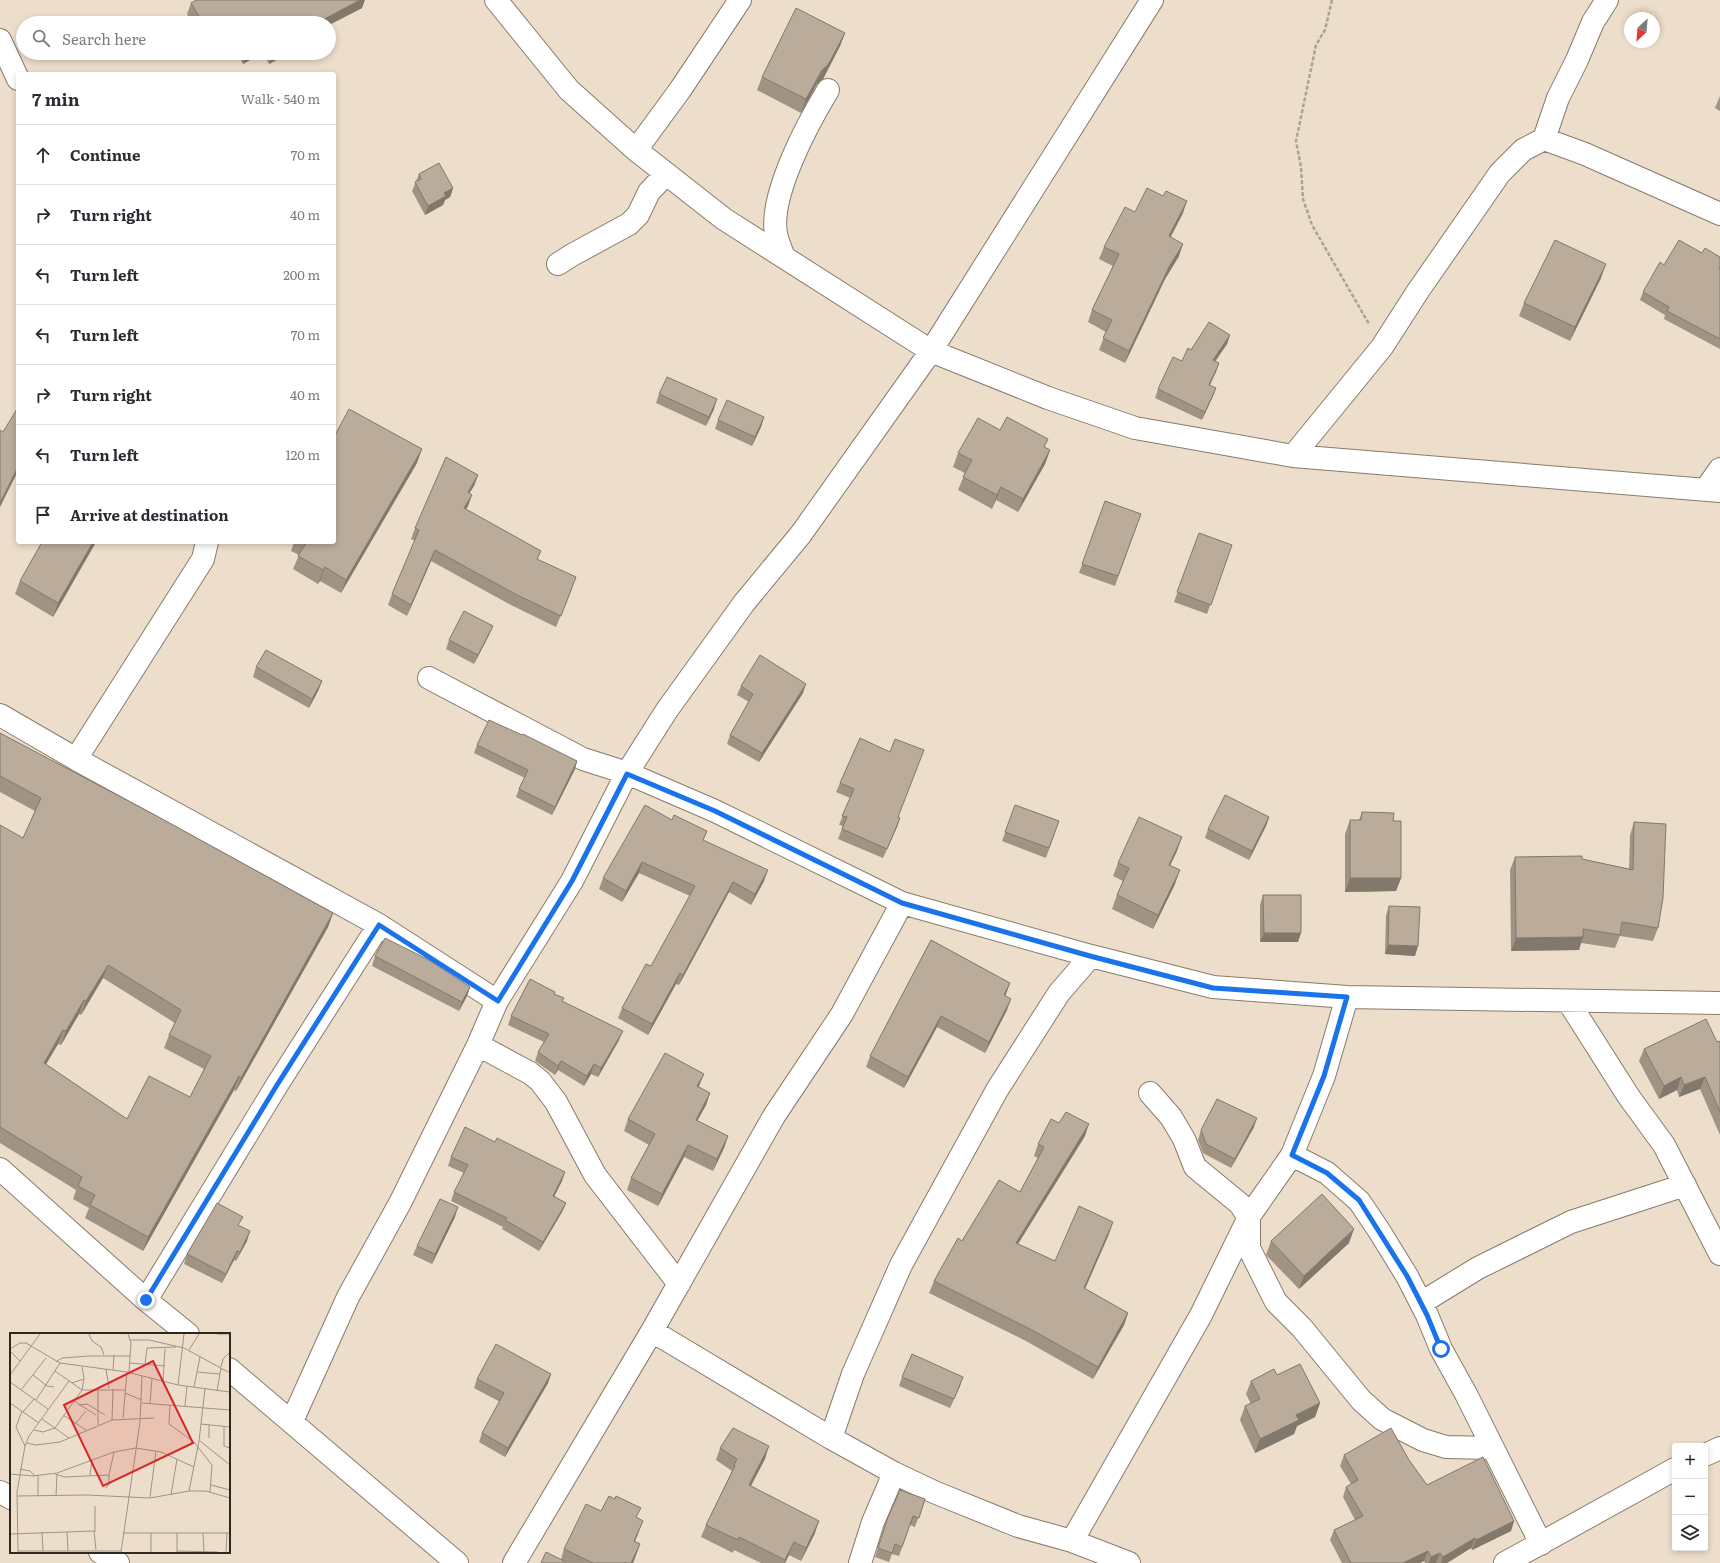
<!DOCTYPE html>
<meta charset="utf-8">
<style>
body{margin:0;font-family:Literata,serif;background:#f7f7f7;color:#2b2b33}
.controls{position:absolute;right:12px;bottom:12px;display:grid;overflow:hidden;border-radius:4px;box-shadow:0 2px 6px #0003}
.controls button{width:36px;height:36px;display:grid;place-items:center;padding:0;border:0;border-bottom:1px solid #e1e1e2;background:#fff;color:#2b2b33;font:20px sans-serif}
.compass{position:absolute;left:1624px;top:12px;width:36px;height:36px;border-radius:50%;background:#fff;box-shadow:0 2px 6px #0003;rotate:206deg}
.stop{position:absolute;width:12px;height:12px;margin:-9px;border:3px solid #1a73e8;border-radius:50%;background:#fff}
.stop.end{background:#1a73e8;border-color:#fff;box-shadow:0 1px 4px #0008}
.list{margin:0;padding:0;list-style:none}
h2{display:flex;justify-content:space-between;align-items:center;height:52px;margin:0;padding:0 16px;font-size:17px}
h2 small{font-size:13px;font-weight:400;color:#7c7c81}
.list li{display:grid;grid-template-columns:26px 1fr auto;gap:12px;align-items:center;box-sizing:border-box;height:60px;padding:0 16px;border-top:1px solid #e1e1e2}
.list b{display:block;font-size:15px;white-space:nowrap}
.list em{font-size:13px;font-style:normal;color:#7c7c81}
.icon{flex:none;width:22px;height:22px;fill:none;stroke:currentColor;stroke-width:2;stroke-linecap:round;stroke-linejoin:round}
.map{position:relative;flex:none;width:1720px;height:1563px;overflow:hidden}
.search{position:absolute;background:#fff;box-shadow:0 2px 6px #0003;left:16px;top:16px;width:320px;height:44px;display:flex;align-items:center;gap:10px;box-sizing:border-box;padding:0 14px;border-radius:22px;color:#7c7c81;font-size:15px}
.panel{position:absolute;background:#fff;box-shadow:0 2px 6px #0003;left:16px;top:72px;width:320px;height:472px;border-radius:4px}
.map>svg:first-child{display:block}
</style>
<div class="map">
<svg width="1720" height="1563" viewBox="0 0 1720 1563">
<rect width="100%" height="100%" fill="#edddcb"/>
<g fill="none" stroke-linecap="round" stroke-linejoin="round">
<defs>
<path id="minor" d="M496,0L569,90L636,150L724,219L931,351L1048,398L1135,428L1293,456L1720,491
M0,40L18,79
M1544,139L1558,98L1577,60L1593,22L1607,0
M636,150L680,90L740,0
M784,257C781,250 778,242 776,234C769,195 808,123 828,90
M558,264L572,255L629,224L638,215L649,192L666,174
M1293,456L1382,347L1418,291L1500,173L1523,150L1544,139L1585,154L1720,214
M1706,489L1720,469
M429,678L583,759L627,773L715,811L902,903L1091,956L1213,987L1347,997L1720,1003
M0,715L76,759L379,925L497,1001
M76,759L203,559L207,542
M1568,1001L1629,1097L1664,1145L1720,1254
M478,1045L530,1073L540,1081L556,1102L595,1175L679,1284
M1150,1093L1171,1117L1184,1139L1195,1167L1240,1204L1249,1218V1248L1276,1302L1302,1328L1361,1400L1382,1419L1423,1440L1446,1447L1492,1448
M1292,1155L1327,1173L1359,1201L1378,1229L1407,1276L1427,1315L1441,1349L1466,1394L1541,1544
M0,1169L146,1300L188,1334
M146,1300L277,1085L379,925
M1421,1303L1478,1268L1571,1222L1685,1185
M652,1331L831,1438L894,1473L934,1492L1018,1526L1072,1541L1129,1563
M229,1369L457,1563
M292,1421L348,1297L400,1203L478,1045L497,1001L572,881L627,773L667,710L744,603L801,534L931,351L1152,0
M831,1438L853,1374L901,1265L997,1090L1059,993L1091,956
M1705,1455L1720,1448
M0,1492L11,1498
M1072,1541L1201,1315L1250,1215L1292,1155L1324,1076L1347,997
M100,1552L118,1563
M514,1563L652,1331L774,1116L842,1014L902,903
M860,1563L873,1522L894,1473
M1505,1563L1675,1469"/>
</defs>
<!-- minor casing -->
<use href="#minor" stroke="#897b6b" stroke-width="24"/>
<!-- path -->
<path stroke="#afa293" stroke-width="2.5" stroke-dasharray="4 2" stroke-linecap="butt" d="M1332,0L1325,30L1316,45L1296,141L1301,167L1303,199L1312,225L1369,324"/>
<!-- minor -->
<use href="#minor" stroke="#fff" stroke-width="22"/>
</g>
<!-- wall -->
<path fill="#a09384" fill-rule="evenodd" d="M191,3L362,8L329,25V23H192L187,14Z
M845,33L840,46L823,79L817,84L801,113L757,90L762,77Z
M237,53H262L243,64Z
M263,53H289L269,64Z
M1720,96V111L1715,108Z
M419,174L453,188L450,197L445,200L443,205L425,215L412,191Z
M1183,213L1170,237L1179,256L1165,279L1125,363L1099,350L1106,332L1088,322L1092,310L1113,266L1099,259L1104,247Z
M1702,253L1720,257V349L1664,319L1665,315L1640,300L1643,292Z
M1601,278L1570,341L1519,316L1524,303Z
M1230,335L1227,344L1215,361L1219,363L1210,385L1216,388L1213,396L1202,420L1155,398L1158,389L1191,350Z
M659,394L714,409L706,426L656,403Z
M764,417L761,427L752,446L715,429L718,420Z
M1000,430L1045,447L1050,450L1045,464L1018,512L996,500L992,509L958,490L965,473L953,467L958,453Z
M417,463L341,593L320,581L318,584L293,569L299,555L291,551L294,542H334Z
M478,475L474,486L469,493L468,506L466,509L538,560L572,589L556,627L511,605L431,561L407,616L388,605L392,594L415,541L411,539L415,528Z
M1105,501L1141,514L1115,586L1079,573Z
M1199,533L1232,545L1207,614L1174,602Z
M42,542H96L53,617L15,594L20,581Z
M489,635L474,664L446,649L449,640Z
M256,667L322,681L318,691L309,708L253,677Z
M741,686L803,693L759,762L727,744L730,735L749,702L737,695Z
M0,733L333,913L328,927L236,1091L234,1090L143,1251L85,1218L89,1208L73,1199L76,1190L0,1143V825L23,838L35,811L0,792ZM103,978L175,1023L169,1035L164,1048L204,1069L190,1097L127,1119L46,1064L58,1044L61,1045L79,1014L81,1015Z
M522,735L577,761L575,769L552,815L516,797L519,789L525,778L474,753L477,745Z
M860,738L898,817L900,818L897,827L883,858L838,839L843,826L839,825L850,798L836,792Z
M1015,805L1059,821L1046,858L1002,841Z
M1362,812L1401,878L1396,891L1345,892V834L1350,820H1359Z
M1269,817L1266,826L1249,860L1205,838L1208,829Z
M672,820L707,831L703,841L764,881L751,905L729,892L679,985L676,984L648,1035L618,1018L622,1008L651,966L690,896L639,873L622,902L599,889L603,878Z
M1634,822L1658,928L1653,941L1620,936L1615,948L1581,943L1579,950L1511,951L1510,870L1515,857L1582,859L1629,869L1630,835Z
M1177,851L1170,865L1175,884L1153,929L1112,909L1117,895L1123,881L1113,876L1118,863Z
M1263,895L1298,942H1260V905Z
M1389,906L1415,956L1385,954L1386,915Z
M931,940L1010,983L1005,996L1007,1010L985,1053L937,1027L904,1088L866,1067L870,1056Z
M375,956L470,987L467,996L459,1011L372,966Z
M554,994L564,998L562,1001L619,1040L598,1077L591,1074L584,1086L558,1070L555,1075L535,1061L538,1052L544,1042L508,1025L511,1016Z
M1720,1041V1135L1700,1089L1679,1097L1677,1090L1659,1099L1639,1061L1644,1049L1717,1042Z
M699,1087L710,1093L706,1105L697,1121L728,1136L724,1148L713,1171L684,1157L658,1206L627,1190L631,1178L649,1145L624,1131L628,1119Z
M1254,1127L1231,1168L1203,1153L1198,1140L1201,1130Z
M1085,1136L1018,1244L1055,1261L1109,1234L1085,1289L1128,1313L1124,1325L1093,1379L1026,1341L929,1293L934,1281L962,1241L1020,1192L1038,1158L1034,1156L1038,1144Z
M451,1157L562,1181L554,1196L566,1203L562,1212L539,1251L502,1229L503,1227L451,1201L454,1192L464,1173L448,1166Z
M455,1217L432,1264L413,1255L417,1246Z
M240,1226L247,1241L236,1261L234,1260L222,1283L184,1264L187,1254Z
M1271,1241L1349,1243L1299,1289L1266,1255Z
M551,1374L548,1383L505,1457L479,1442L482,1433L500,1402L474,1388L477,1379Z
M1277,1375L1320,1403L1315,1417L1297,1426L1294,1434L1255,1453L1240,1420L1245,1406L1251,1404L1246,1394L1251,1381Z
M902,1377L960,1386L950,1408L899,1386Z
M720,1448L765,1459L751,1486L815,1533L801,1561L789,1555L785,1563H761L734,1550L733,1553L701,1537L706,1525L729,1477L732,1471L716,1460Z
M1344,1455L1409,1460L1427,1485L1514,1521L1511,1531L1472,1550L1471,1548L1447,1563H1425L1424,1561L1420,1563H1342L1330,1540L1334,1530L1355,1520L1343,1497L1346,1487L1351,1484L1340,1466Z
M925,1499L915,1527L910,1525L899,1556L892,1554L889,1562L875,1557L888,1517Z
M601,1511L637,1518L638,1534L635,1541L640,1544L633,1563H541L561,1559L564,1549Z"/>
<!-- shaded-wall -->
<path fill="#82786c" d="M360,0H365L362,8L329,25V23H317Z
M845,33L840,46L823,79L817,84L801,113L806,99Z
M247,53H262L243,64Z
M273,53H289L269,64Z
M453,188L450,197L445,200L443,205L425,215L428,206L444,193Z
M1187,201L1183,213L1165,248L1169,236Z
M1183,244L1179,256L1165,279L1125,363L1129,351L1169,267Z
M1606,264L1601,278L1570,341L1575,327Z
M1230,335L1227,344L1210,369L1213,360Z
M1219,363L1216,372L1206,393L1209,385Z
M1216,388L1213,396L1202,420L1205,412Z
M717,399L714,409L706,426L709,417Z
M764,417L761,427L752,446L755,437Z
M422,449L417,463L341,593L346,580Z
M1050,450L1045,464L1018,512L1023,499Z
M18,467V471L0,507V503Z
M478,475L474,486L463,503L468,492Z
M1001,487L996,500L992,509L997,495Z
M472,495L468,506L460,519L464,508Z
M93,542H96L53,617L58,603Z
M435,550L431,561L407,616L411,605Z
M325,567L320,581L318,584L323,570Z
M493,626L489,635L474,664L478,655Z
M322,681L318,691L309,708L312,699Z
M806,684L803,693L759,762L762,753Z
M577,761L575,769L552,815L555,807Z
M1269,817L1266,826L1249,860L1252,851Z
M900,818L897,827L883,858L887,849Z
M1182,837L1177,851L1164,878L1169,865Z
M642,862L639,873L622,902L626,891Z
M768,870L764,881L751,905L755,894Z
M1180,870L1175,884L1153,929L1158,915Z
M1350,878H1401L1396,891L1345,892Z
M733,882L729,892L679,985L683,975Z
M333,913L328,927L236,1091L241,1078Z
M1264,933H1301L1298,942H1260Z
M1583,937L1579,950L1511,951L1516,938Z
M1388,945L1418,946L1415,956L1385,954Z
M108,965L103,978L81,1015L86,1001Z
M680,973L676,984L648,1035L652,1024Z
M1010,983L1006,994L1000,1006L1004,995Z
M470,987L467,996L459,1011L462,1002Z
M1011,999L1007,1010L985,1053L989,1042Z
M84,1000L79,1014L61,1045L66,1031Z
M941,1016L937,1027L904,1088L908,1077Z
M63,1030L58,1044L39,1076L44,1063Z
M623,1031L619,1040L598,1077L601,1068Z
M561,1061L558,1070L555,1075L558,1066Z
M594,1064L591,1074L584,1086L587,1076Z
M704,1074L699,1086L693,1098L697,1086Z
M239,1076L234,1090L143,1251L148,1237Z
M1681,1077L1677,1090L1659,1099L1664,1086Z
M1705,1077L1700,1089L1679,1097L1684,1085Z
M710,1093L706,1105L691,1132L696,1120Z
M1257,1118L1254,1127L1231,1168L1235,1159Z
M1089,1124L1085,1136L1011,1255L1016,1243Z
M728,1136L724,1148L713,1171L717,1159Z
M688,1145L684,1157L658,1206L662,1194Z
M565,1172L562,1181L550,1205L553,1196Z
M566,1203L562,1212L539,1251L543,1242Z
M458,1207L455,1217L432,1264L435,1254Z
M1113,1222L1109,1234L1080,1300L1084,1288Z
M1354,1229L1349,1243L1299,1289L1304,1276Z
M250,1231L247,1241L236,1261L240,1252Z
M237,1251L234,1260L222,1283L226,1274Z
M1128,1313L1124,1325L1093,1379L1098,1367Z
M551,1374L548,1383L505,1457L508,1448Z
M963,1377L960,1386L950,1408L954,1399Z
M1320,1403L1315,1417L1297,1426L1294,1434L1255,1453L1260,1439L1296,1415Z
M769,1446L765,1459L744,1498L749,1485Z
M643,1521L638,1534L629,1554L634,1541Z
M819,1521L815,1533L801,1561L806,1548Z
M1514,1521L1511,1531L1472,1550L1476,1540Z
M1475,1538L1471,1548L1447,1563H1441L1443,1557Z
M794,1542L789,1555L785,1563H784Z
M640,1544L635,1558L633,1563H631Z
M1428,1551L1424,1561L1420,1563H1403Z
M1440,1553L1436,1563H1429L1431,1557Z"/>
<!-- building -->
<path fill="#baab9a" stroke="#82786c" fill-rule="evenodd" d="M196,0H360L317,23H229L228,20L224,23H203L191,3Z
M796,8L845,33L828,65L822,70L806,99L762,77Z
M439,163L453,188L444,193L446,196L428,206L415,182L421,179L419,174Z
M1147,188L1163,196L1166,191L1187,201L1169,236L1183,244L1169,267L1129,351L1103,338L1112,320L1092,310L1119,254L1104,247L1125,207L1135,212Z
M1555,240L1606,264L1575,327L1524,303Z
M1679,240L1702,253L1705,248L1720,257V266L1719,268H1720V339L1667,311L1669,307L1643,292L1660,262L1664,265Z
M1209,322L1230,335L1213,360L1219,363L1209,385L1216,388L1205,412L1158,389L1173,357L1182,361L1188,348L1191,350Z
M667,377L717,399L709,417L659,394Z
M727,400L764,417L755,437L718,420Z
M17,409H18V467L0,503V430L3,432Z
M349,409L422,449L346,580L325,567L323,570L298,556L306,543L305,542H334V437Z
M1007,417L1048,439L1044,447L1050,450L1023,499L1001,487L997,495L963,477L972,460L958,453L978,418L1000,430Z
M446,457L478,475L468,492L472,495L464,508L541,551L537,559L576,577L561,616L515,594L435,550L411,605L392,594L419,530L415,528Z
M1105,501L1141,514L1118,576L1082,564Z
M1199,533L1232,545L1211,605L1177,592Z
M42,542H93L58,603L20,581Z
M464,611L493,626L478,655L449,640Z
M266,650L322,681L312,699L256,667Z
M760,655L806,684L762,753L730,735L753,694L741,686Z
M489,720L522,735L523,734L577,761L555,807L519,789L528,770L477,745Z
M0,733L155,815L333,913L241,1078L239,1076L148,1237L90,1205L95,1195L78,1186L82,1177L0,1127V825L23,838L41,798L0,776ZM108,965L181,1010L169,1035L211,1056L190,1097L149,1076L127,1119L44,1063L63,1030L66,1031L84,1000L86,1001Z
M860,738L890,752L895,739L924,750L898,817L900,818L887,849L842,829L847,817L842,816L854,789L840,783Z
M1225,795L1269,817L1252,851L1208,829Z
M645,805L672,820L674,815L707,831L703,840L768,870L755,894L733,882L683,975L680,973L652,1024L622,1008L646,964L651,966L695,886L642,862L626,891L603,878Z
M1015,805L1059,821L1049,848L1005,832Z
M1362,812L1394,813L1393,821H1401V878H1350V820H1361Z
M1139,817L1182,837L1169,865L1180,870L1158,915L1117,895L1129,868L1118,863Z
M1634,822L1666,824L1663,898L1658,928L1622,922L1620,935L1583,929V937L1516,938L1515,857L1582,856V859L1633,870Z
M1263,895H1301V933H1264Z
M1389,906L1420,907L1418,946L1388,945Z
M385,938L429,960L470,987L462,1002L375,956Z
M931,940L1010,983L1004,995L1011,999L989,1042L941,1016L908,1077L870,1056Z
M530,979L555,992L554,994L564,998L562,1001L623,1031L601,1068L594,1064L587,1076L561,1061L558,1066L538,1052L549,1034L511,1016Z
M1706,1019L1717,1042L1720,1041V1112L1705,1077L1684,1085L1681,1077L1664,1086L1644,1049Z
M665,1053L704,1074L697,1086L710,1093L696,1120L728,1136L717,1159L688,1145L662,1194L631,1178L655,1134L628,1119Z
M1217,1099L1257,1118L1235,1159L1206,1144L1201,1130Z
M1066,1112L1089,1124L1016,1243L1055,1261L1079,1206L1113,1222L1084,1288L1128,1313L1098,1367L1030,1329L934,1281L958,1238L962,1241L999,1180L1020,1192L1044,1147L1038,1144L1051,1119L1059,1123Z
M465,1127L495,1142L497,1138L565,1172L553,1196L566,1203L543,1242L505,1220L507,1218L454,1192L468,1165L451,1157Z
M1322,1194L1354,1229L1304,1276L1271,1241Z
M440,1199L458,1207L435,1254L417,1246Z
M217,1203L243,1217L238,1225L250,1231L240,1252L237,1251L226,1274L187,1254Z
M496,1344L551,1374L508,1448L482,1433L504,1393L477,1379Z
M912,1354L963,1377L954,1399L902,1377Z
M1300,1364L1320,1403L1296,1415L1299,1420L1260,1439L1245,1406L1260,1399L1251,1381L1274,1369L1277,1375Z
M733,1428L769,1446L749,1485L819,1521L806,1548L794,1542L785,1560L739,1537L738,1540L706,1525L735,1466L734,1465L737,1459L720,1448Z
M1391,1428L1409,1460L1427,1485L1483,1457L1514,1521L1476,1540L1475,1538L1443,1557L1440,1553L1431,1557L1428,1551L1403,1563H1351L1334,1530L1363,1516L1346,1487L1358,1480L1344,1455Z
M900,1490L925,1499L919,1518L913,1516L902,1547L895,1544L892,1553L878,1548L888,1517Z
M609,1496L615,1499L616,1496L641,1508L636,1517L643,1521L634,1541L640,1544L631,1563H626L625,1562L624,1563H593L564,1549L586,1504L601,1511Z
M546,1552L566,1562V1563H541Z"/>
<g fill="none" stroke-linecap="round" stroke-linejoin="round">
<!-- route -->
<path stroke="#1a73e8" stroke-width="5" d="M146,1300L277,1085L379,925L498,1001L572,881L627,774L715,811L902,903L1090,956L1213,988L1347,997L1324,1076L1292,1155L1327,1173L1359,1200L1407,1276L1427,1315L1441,1349"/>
</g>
<!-- overview -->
<g transform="translate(10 1333)">
<rect width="220" height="220" fill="#edddcb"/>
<path fill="none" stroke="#a09487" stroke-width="1" d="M79,1L82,8L91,14L94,22M118,1L121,10L119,39M207,1H220M120,7H139L174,15L220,40M0,16L10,10H16L50,30L117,39L168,52L220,59M179,17L189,1M0,18L10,28M46,29L52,25L79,23H120M120,30L155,33M135,31L137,15L166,14M211,34L213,26L220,19M96,36L99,55M103,37L104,22M45,38L72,57H115M187,39L210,41M0,42L30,1M23,42L37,53L44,54M153,48L155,16M0,49L38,76M62,50L74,46M168,52L174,1M184,54L190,24M11,57L36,25M207,58L211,35M115,60L132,67M26,67L50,30M64,68L86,82M0,70L29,90M132,70L220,77M140,71L142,45M69,72L77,71L95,82M160,72L159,91L184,109L202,132L200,159M175,73L177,53M12,78L6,94L15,113M13,79L24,66M53,82L76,97M113,85L117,39M32,86L59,105M102,87L103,56M65,91L76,78M191,91L220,94M88,92V56M199,92V105M214,93V113L220,115M24,97L33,99L45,95L72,57L74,45L72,34M190,108L220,132M17,110L26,112L50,109L102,87L144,85M10,136L20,138L25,143M0,141L23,143L47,140L104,119L126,115L151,119L184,134M45,141L55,144L99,142L104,119M80,142L82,127M201,152L220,157M96,155L99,151V142M179,158H196L220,165M161,162L167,126M7,163L77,162L140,165L179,158L189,108L195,56M28,163V143M46,163L47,142M140,164L146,118M85,173V199M32,199L33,218M57,199L58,218M113,200H220M167,200V219M193,200L194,219M0,201L84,198L86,217M8,218H111M167,218L208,219M8,219L7,159L15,113L19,103L59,48M111,219L130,89L132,43M141,219V200M216,219L217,200"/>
<path fill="#d62828" fill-opacity="0.15" stroke="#d62828" stroke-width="2" d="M143,28L183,110L93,153L54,72Z"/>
<rect width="220" height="220" fill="none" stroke="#2d2720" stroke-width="2"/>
</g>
</svg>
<div class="controls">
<button>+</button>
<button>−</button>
<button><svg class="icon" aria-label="layers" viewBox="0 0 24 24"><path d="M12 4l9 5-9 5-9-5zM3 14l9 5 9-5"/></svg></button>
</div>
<svg class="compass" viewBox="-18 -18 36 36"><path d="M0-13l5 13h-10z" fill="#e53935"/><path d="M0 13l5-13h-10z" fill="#7c7c81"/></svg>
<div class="stop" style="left:1441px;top:1349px"></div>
<div class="stop end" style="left:146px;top:1300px"></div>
<div class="search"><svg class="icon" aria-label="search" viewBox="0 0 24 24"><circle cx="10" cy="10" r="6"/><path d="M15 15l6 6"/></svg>Search here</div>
<section class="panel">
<h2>7 min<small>Walk · 540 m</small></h2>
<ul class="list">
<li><svg class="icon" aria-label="ahead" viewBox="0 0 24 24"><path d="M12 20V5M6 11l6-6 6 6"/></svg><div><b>Continue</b></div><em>70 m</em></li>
<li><svg class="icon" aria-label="right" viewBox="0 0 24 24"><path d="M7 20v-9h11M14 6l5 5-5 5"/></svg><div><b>Turn right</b></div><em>40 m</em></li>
<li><svg class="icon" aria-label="left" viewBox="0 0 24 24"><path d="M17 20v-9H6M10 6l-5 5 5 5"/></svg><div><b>Turn left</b></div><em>200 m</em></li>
<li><svg class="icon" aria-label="left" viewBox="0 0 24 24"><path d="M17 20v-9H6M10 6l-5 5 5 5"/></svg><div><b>Turn left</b></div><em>70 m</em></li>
<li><svg class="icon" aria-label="right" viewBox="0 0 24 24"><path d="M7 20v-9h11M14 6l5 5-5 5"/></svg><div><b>Turn right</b></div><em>40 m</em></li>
<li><svg class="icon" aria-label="left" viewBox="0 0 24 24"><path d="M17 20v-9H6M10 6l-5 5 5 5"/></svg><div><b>Turn left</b></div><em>120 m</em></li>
<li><svg class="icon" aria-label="arrive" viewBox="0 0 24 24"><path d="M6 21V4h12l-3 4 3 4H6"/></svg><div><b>Arrive at destination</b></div></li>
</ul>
</section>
</div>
